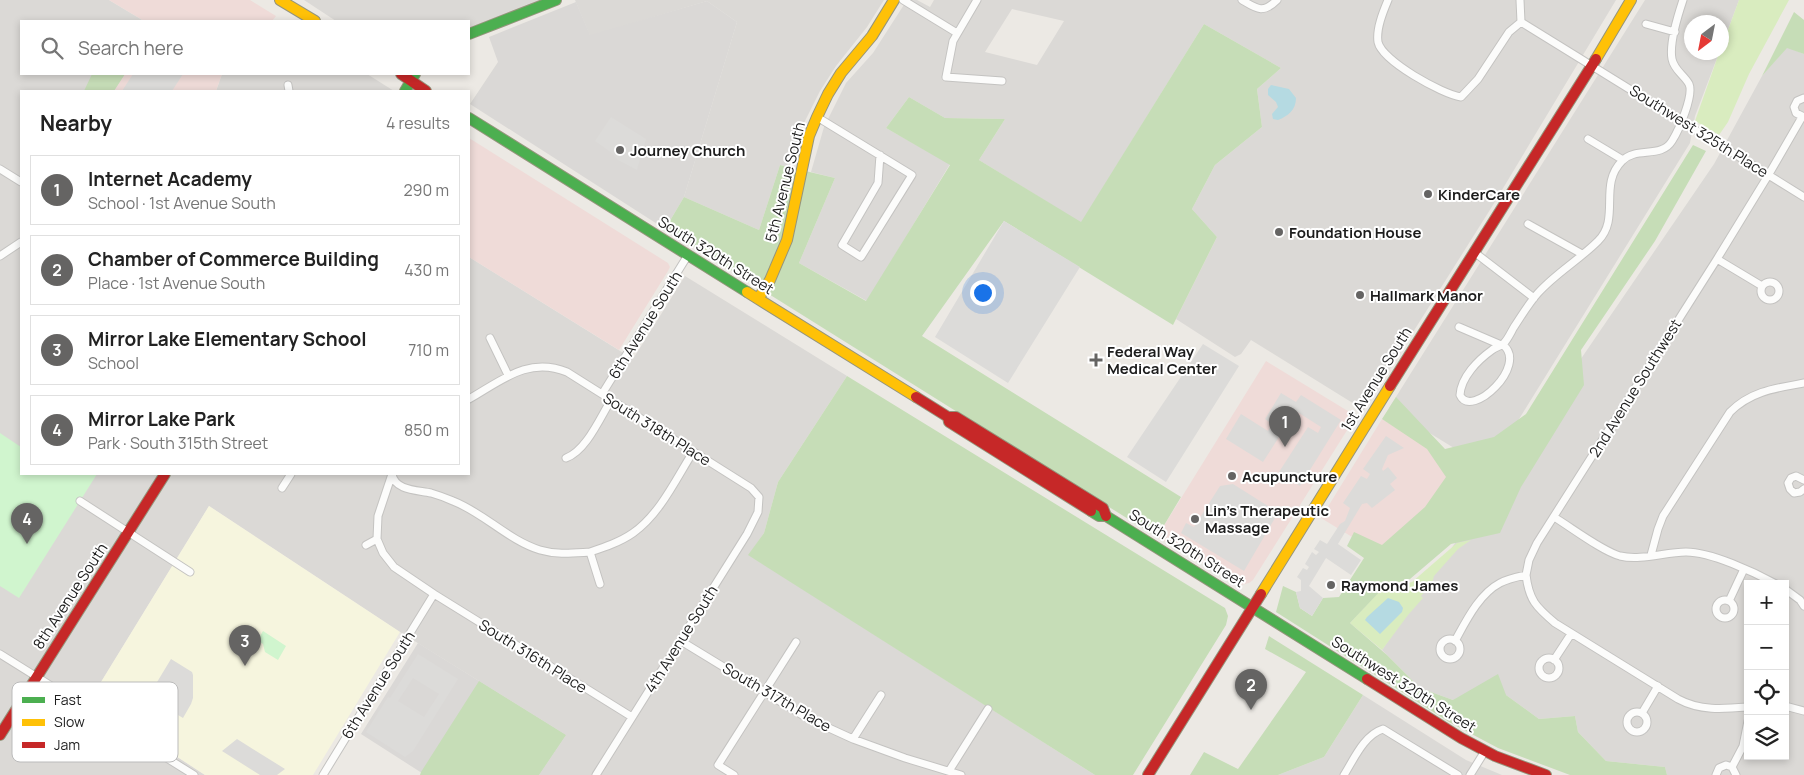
<!DOCTYPE html>
<meta charset="utf-8">
<style>
body{margin:0;font-family:Manrope,sans-serif;background:#f2f2f2;color:#222}
.controls{position:absolute;right:15px;bottom:15px;display:grid;overflow:hidden;border-radius:0px;box-shadow:0 2px 8px #0003}
.controls button{width:45px;height:45px;display:grid;place-items:center;padding:0;border:0;border-bottom:1px solid #e0e0e0;background:#fff;color:#222;font:25px sans-serif}
.compass{position:absolute;left:1684px;top:15px;width:45px;height:45px;border-radius:50%;background:#fff;box-shadow:0 2px 8px #0003;rotate:212deg}
.you{position:absolute;left:982px;top:292px;width:18px;height:18px;margin:-12px;border:4px solid #fff;border-radius:50%;background:#1a73e8;box-shadow:0 0 0 8px #1a73e833}
.badge{display:grid;place-items:center;width:32px;height:32px;border-radius:50%;background:#656463;color:#fff;font-size:16px;font-weight:700}
.pin{position:absolute;translate:-50% -41px;filter:drop-shadow(0 1px 2px #0008)}
.pin::after{content:'';position:absolute;top:26px;width:18px;height:15px;background:inherit;clip-path:polygon(0 0,100% 0,50% 100%)}
.list{margin:0;padding:0;list-style:none}
h2{display:flex;justify-content:space-between;align-items:center;height:65px;margin:0;padding:0 20px;font-size:21px}
h2 small{font-size:16px;font-weight:400;color:#767676}
.list li{display:grid;grid-template-columns:32px 1fr auto;gap:15px;align-items:center;box-sizing:border-box;height:70px;margin:0 10px 10px;padding:0 10px;border:1px solid #e0e0e0;border-radius:0px}
.list b{display:block;font-size:19px;white-space:nowrap}
.list p{margin:0;font-size:16px;white-space:nowrap;color:#767676}
.list em{font-size:16px;font-style:normal;color:#767676}
.icon{flex:none;width:28px;height:28px;fill:none;stroke:currentColor;stroke-width:2;stroke-linecap:round;stroke-linejoin:round}
.map{position:relative;flex:none;width:1804px;height:775px;overflow:hidden}
.search{position:absolute;background:#fff;box-shadow:0 2px 8px #0003;left:20px;top:20px;width:450px;height:55px;display:flex;align-items:center;gap:12px;box-sizing:border-box;padding:0 18px;border-radius:0px;color:#767676;font-size:19px}
.panel{position:absolute;background:#fff;box-shadow:0 2px 8px #0003;left:20px;top:90px;width:450px;height:385px;border-radius:0px}
.map>svg:first-child{display:block}
</style>
<div class="map">
<svg width="1804" height="775" viewBox="0 0 1804 775">
<rect width="100%" height="100%" fill="#ece9e4"/>
<!-- residential -->
<path fill="#dbd9d6" fill-rule="evenodd" d="M0,0H109L144,21H21V74H125L114,91H21V474H469V257L633,359L685,276L847,376L778,482L764,533L749,555L1095,775H539L566,735L400,632L209,506L90,700L205,775H0Z
M304,0H542L469,30V21H336Z
M575,0H884L867,27L836,66L820,91L803,125L789,167L780,165L759,230L684,197L737,22L707,1L590,36Z
M907,0H917L930,7L934,0H1616L1493,205L1364,410L1251,340L1241,354L1235,357L1176,319L1217,237L1192,209L1215,165L1262,127L1257,89L1281,68L1204,24L1081,223L979,160L1005,119L945,118L909,97L886,128L950,164L867,301L799,263L835,178L811,172L824,127L846,83L873,53ZM1012,9L1064,21L1037,65L985,52Z
M1645,0H1739L1722,46V22H1692V52L1719,53L1695,116L1690,143L1488,469L1389,408Z
M1787,47L1804,54V775H1667L1665,767L1606,761L1578,732L1575,716L1539,719L1506,695L1453,700L1420,688L1382,650L1714,164L1762,76ZM1748,584H1785V756H1748Z
M222,74H367L394,91H216Z
M1363,695L1466,760L1502,775H1278L1324,757Z"/>
<!-- commercial -->
<path fill="#efdbd8" d="M109,0H250L276,16L272,21H144Z
M125,74H222L216,91H114Z
M469,138L668,263L670,267L668,271L619,350L469,257Z
M1266,361L1356,416L1253,580L1249,583L1241,585L1157,537Z
M1382,419L1459,466L1398,565L1321,518Z"/>
<!-- education -->
<path fill="#f6f5de" d="M209,506L400,632L313,775H205L90,700Z"/>
<!-- religious -->
<path fill="#dad8d6" d="M707,1L737,22L684,197L665,229L470,104L498,62L489,37L576,2L590,35Z
M418,643L566,735L539,775H425L361,734Z"/>
<!-- grass -->
<path fill="#d9ecbf" d="M1739,0H1789L1749,74L1728,122L1719,135L1695,121L1719,53L1722,52V46Z
M1471,540L1458,549L1434,576L1432,583L1421,596L1423,598L1408,615L1382,650L1350,623L1377,594L1385,590L1412,582L1457,543Z"/>
<!-- forest -->
<path fill="#c6ddb7" d="M1794,12L1804,20V54L1787,48L1762,76Z
M1204,24L1281,68L1257,89L1262,127L1215,165L1192,209L1217,237L1173,325L1004,221L922,336L1181,497L1157,537L665,229L684,197L759,230L780,165L835,178L799,263L866,301L950,165L886,128L909,97L945,118L1005,119L979,160L1081,222Z
M92,74H125L114,91H84Z
M1693,145L1706,151L1655,241L1581,350L1584,385L1521,487L1500,533L1451,544L1410,579L1385,586L1350,623L1387,655L1420,688L1453,700L1498,674L1506,695L1539,719L1575,716L1578,732L1606,761L1665,767L1667,775H1570L1498,748L1449,722L1276,612L1283,586L1296,592L1300,608L1312,616L1323,598L1339,597L1364,558L1347,546L1354,532L1382,545L1425,507L1446,477L1427,449L1382,419L1396,397L1445,449L1494,437L1526,414Z
M847,376L1225,608L1228,616L1226,625L1133,775H1095L748,555L764,533L778,482Z
M1269,636L1363,695L1324,757L1278,775H1190L1204,752L1238,769L1306,672L1265,649Z
M479,681L566,735L539,775H420L421,772Z"/>
<!-- park -->
<path fill="#d0f5ce" d="M0,433L21,447V474H97L19,598L0,586Z
M263,631L286,646L278,660L265,652L263,644L260,642L259,638Z"/>
<!-- parking -->
<path fill="#dcdbd9" fill-rule="evenodd" d="M133,74H183L172,91H122Z
M611,117L646,139L637,170L618,160L612,153L595,141Z
M1004,221L1080,267L1008,383L935,337Z
M1203,344L1239,366L1166,482L1127,457Z
M1281,393L1296,402L1301,395L1341,420L1300,486L1279,472L1308,427L1318,433L1321,427L1288,406L1283,415L1290,420L1263,462L1226,439L1241,414L1268,431L1272,424L1265,419Z
M1386,436L1404,448L1388,455L1382,469L1383,471L1388,467L1397,478L1390,484L1395,490L1372,508L1367,503L1362,504L1338,544L1361,560L1351,575L1326,558L1309,586L1323,598L1312,616L1300,608L1296,592L1301,591V580L1297,577L1303,568L1307,570L1309,567L1305,564L1312,552L1316,555L1319,552L1314,549L1320,540L1327,544L1340,524L1345,521L1350,508L1343,503L1361,476L1367,479L1370,474L1363,469Z
M1233,484L1276,511L1273,517L1275,518L1244,571L1181,533L1186,523L1194,527L1220,486Z
M418,654L458,679L413,751L405,757L366,732L388,697L390,698ZM413,678L439,694L424,717L398,701Z
M171,659L192,672L193,675V698L191,704L183,718L148,697Z
M237,739L285,769L277,775H260L222,751Z"/>
<!-- water -->
<path fill="#b5dae2" d="M1271,85L1289,89L1296,98C1296,110 1288,116 1278,120L1273,119L1272,114L1278,107L1276,102L1268,95V89Z
M1388,598L1399,602L1403,608L1402,612L1380,634L1365,620L1367,617Z"/>
<g fill="none" stroke-linecap="round" stroke-linejoin="round">
<defs>
<path id="street" d="M903,0L957,33
M977,0L953,41L946,77L1002,81
M1242,0C1257,9 1263,14 1277,0
M1388,0C1383,12 1376,29 1378,42C1382,61 1442,94 1461,97L1478,79L1509,32L1521,22L1520,0
M1521,22L1804,197
M1646,24L1675,32
M288,85L289,91
M1804,98L1797,101L1794,107L1796,113L1804,117
M817,117L912,175L861,257L842,245L878,183L880,155
M1588,139L1623,160
M0,169L21,182
M1528,224L1582,254
M1474,252L1534,298
M0,256L21,242
M1717,259L1762,286
M1761 291a9 9 0 1 1 18 0a9 9 0 1 1-18 0Z
M1459,327L1501,345
M490,338L508,375
M1503,345C1529,365 1471,420 1460,395C1461,377 1478,360 1492,350C1495,347 1502,346 1504,343C1508,339 1511,332 1514,327C1522,315 1529,303 1538,293C1556,273 1579,260 1598,241C1621,218 1598,185 1622,161C1636,146 1661,159 1672,141C1679,130 1694,95 1689,84C1684,75 1674,70 1672,59C1669,44 1678,15 1683,0
M602,394L688,255
M469,399C501,381 528,356 567,372L751,488L759,497L758,512L747,534L596,775
M566,458C586,451 600,418 611,400
M392,474L378,516L377,539L383,553L394,567L434,594L632,717
M392,474C395,491 418,490 431,493C438,495 446,498 453,501C484,513 508,540 540,550C557,555 573,553 590,552L600,584
M1804,480L1796,476L1791,478L1788,483L1790,489L1794,493L1800,492L1804,489
M282,488L291,474
M80,501L190,572
M1554,517C1572,528 1602,551 1620,556C1641,561 1665,552 1686,552C1711,552 1754,572 1776,584
M366,545L377,539
M590,552C605,547 620,542 633,533C660,514 676,479 693,452
M1651,555L1658,529L1663,516L1730,412C1751,391 1776,388 1804,383
M1526,575C1529,600 1536,607 1555,623L1678,699C1700,711 1723,709 1748,707
M1785,589L1800,600L1804,606
M1716 609a9 9 0 1 1 18 0a9 9 0 1 1-18 0Z
M1729,601L1744,569
M1440 649a10 10 0 1 1 20 0a10 10 0 1 1-20 0Z
M681,641L807,718L853,739L905,758L961,775
M1455,641C1466,621 1479,594 1500,583C1508,579 1517,577 1526,575L1529,560L1537,543L1717,259L1769,174L1802,117
M0,654L194,775
M1539 668a10 10 0 1 1 20 0a10 10 0 1 1-20 0Z
M1554,660L1571,634
M1785,706L1804,711
M1627 722a10 10 0 1 1 20 0a10 10 0 1 1-20 0Z
M1642,713L1658,686
M853,739L881,695
M1732,767L1743,746L1748,721
M949,771L988,709
M323,775L434,594
M734,775L718,765L796,642
M1344,775C1354,759 1364,735 1383,729L1458,775
M1470,775L1485,751
M1716,775L1719,768L1726,765L1732,767L1736,775"/>
<path id="fast" d="M469,34L556,0
M405,91L415,74
M469,118L747,292
M1091,511L1099,516H1106L1367,679"/>
<path id="slow" d="M280,0L315,21
M1596,59L1631,0
M747,292L916,397
M758,299L770,280L787,240L809,136L817,117L828,94L841,73L872,36L894,0
M1261,594L1390,386"/>
<path id="jam" d="M401,74L426,91
M1390,386L1596,59
M916,397L948,417L949,422L1091,511
M948,417H956L1103,508L1106,516
M1367,679L1461,738L1495,756L1546,775
M0,735L165,474
M1148,775L1261,594"/>
</defs>
<!-- street casing -->
<use href="#street" stroke="#c4c3c1" stroke-width="9"/>
<!-- fast casing -->
<use href="#fast" stroke="#95957c" stroke-width="12"/>
<!-- slow casing -->
<use href="#slow" stroke="#95957c" stroke-width="12"/>
<!-- jam casing -->
<use href="#jam" stroke="#95957c" stroke-width="12"/>
<!-- street -->
<use href="#street" stroke="#fcfcfb" stroke-width="7"/>
<!-- fast -->
<use href="#fast" stroke="#4caf50" stroke-width="10"/>
<!-- slow -->
<use href="#slow" stroke="#ffc107" stroke-width="10"/>
<!-- jam -->
<use href="#jam" stroke="#c62828" stroke-width="10"/>
</g>
<!-- markers -->
<g fill="#656463" stroke="#fff" stroke-width="2">
<circle cx="620" cy="150" r="5"/>
<circle cx="1428" cy="194" r="5"/>
<circle cx="1279" cy="232" r="5"/>
<circle cx="1360" cy="295" r="5"/>
<path d="M1093.5 352.5h5v5h5v5h-5v5h-5v-5h-5v-5h5z"/>
<circle cx="1232" cy="476" r="5"/>
<circle cx="1195" cy="519" r="5"/>
<circle cx="1331" cy="585" r="5"/>
</g>
<g text-anchor="middle" dominant-baseline="central" stroke-width="4" stroke-linejoin="round" paint-order="stroke">
<!-- street labels -->
<g font-size="15" fill="#1d1d1d" stroke="#fff">
<text transform="translate(1699 131) rotate(32)">Southwest 325th Place</text>
<text transform="translate(785 182) rotate(-76)">5th Avenue South</text>
<text transform="translate(716 255) rotate(32)">South 320th Street</text>
<text transform="translate(645 325) rotate(-58)">6th Avenue South</text>
<text transform="translate(1376 379) rotate(-58)">1st Avenue South</text>
<text transform="translate(1635 388) rotate(-58)">2nd Avenue Southwest</text>
<text transform="translate(657 429) rotate(32)">South 318th Place</text>
<text transform="translate(1187 548) rotate(32)">South 320th Street</text>
<text transform="translate(70 596) rotate(-57)">8th Avenue South</text>
<text transform="translate(681 639) rotate(-58)">4th Avenue South</text>
<text transform="translate(533 656) rotate(32)">South 316th Place</text>
<text transform="translate(1404 684) rotate(32)">Southwest 320th Street</text>
<text transform="translate(378 685) rotate(-58)">6th Avenue South</text>
<text transform="translate(777 697) rotate(30)">South 317th Place</text>
</g>
<!-- poi labels -->
<g font-size="15" font-weight="bold" fill="#1d1d1d" stroke="#fff" text-anchor="start">
<text x="630" y="150">Journey Church</text>
<text x="1438" y="194">KinderCare</text>
<text x="1289" y="232">Foundation House</text>
<text x="1370" y="295">Hallmark Manor</text>
<text x="1107" y="351">Federal Way<tspan x="1107" dy="17">Medical Center</tspan></text>
<text x="1242" y="476">Acupuncture</text>
<text x="1205" y="510">Lin's Therapeutic<tspan x="1205" dy="17">Massage</tspan></text>
<text x="1341" y="585">Raymond James</text>
</g>
</g>
<!-- legend -->
<rect x="12" y="682" width="166" height="80" rx="8" fill="#fff" stroke="#bbb" stroke-width="1"/>
<rect x="22" y="697" width="23" height="6" fill="#4caf50"/>
<rect x="22" y="719" width="23" height="7" fill="#ffc107"/>
<rect x="22" y="742" width="23" height="6" fill="#c62828"/>
<g font-size="14" fill="#1d1d1d">
<text x="54" y="705">Fast</text>
<text x="54" y="727">Slow</text>
<text x="54" y="750">Jam</text>
</g>
</svg>
<div class="controls">
<button>+</button>
<button>−</button>
<button><svg class="icon" aria-label="locate" viewBox="0 0 24 24"><circle cx="12" cy="12" r="6"/><path d="M12 2v4M12 18v4M2 12h4M18 12h4"/></svg></button>
<button><svg class="icon" aria-label="layers" viewBox="0 0 24 24"><path d="M12 4l9 5-9 5-9-5zM3 14l9 5 9-5"/></svg></button>
</div>
<svg class="compass" viewBox="-18 -18 36 36"><path d="M0-13l5 13h-10z" fill="#e53935"/><path d="M0 13l5-13h-10z" fill="#767676"/></svg>
<div class="you"></div>
<div class="pin badge" style="left:1285px;top:447px">1</div>
<div class="pin badge" style="left:1251px;top:710px">2</div>
<div class="pin badge" style="left:245px;top:666px">3</div>
<div class="pin badge" style="left:27px;top:544px">4</div>
<div class="search"><svg class="icon" aria-label="search" viewBox="0 0 24 24"><circle cx="10" cy="10" r="6"/><path d="M15 15l6 6"/></svg>Search here</div>
<section class="panel">
<h2>Nearby<small>4 results</small></h2>
<ul class="list">
<li><span class="badge">1</span><div><b>Internet Academy</b><p>School · 1st Avenue South</p></div><em>290 m</em></li>
<li><span class="badge">2</span><div><b>Chamber of Commerce Building</b><p>Place · 1st Avenue South</p></div><em>430 m</em></li>
<li><span class="badge">3</span><div><b>Mirror Lake Elementary School</b><p>School</p></div><em>710 m</em></li>
<li><span class="badge">4</span><div><b>Mirror Lake Park</b><p>Park · South 315th Street</p></div><em>850 m</em></li>
</ul>
</section>
</div>
